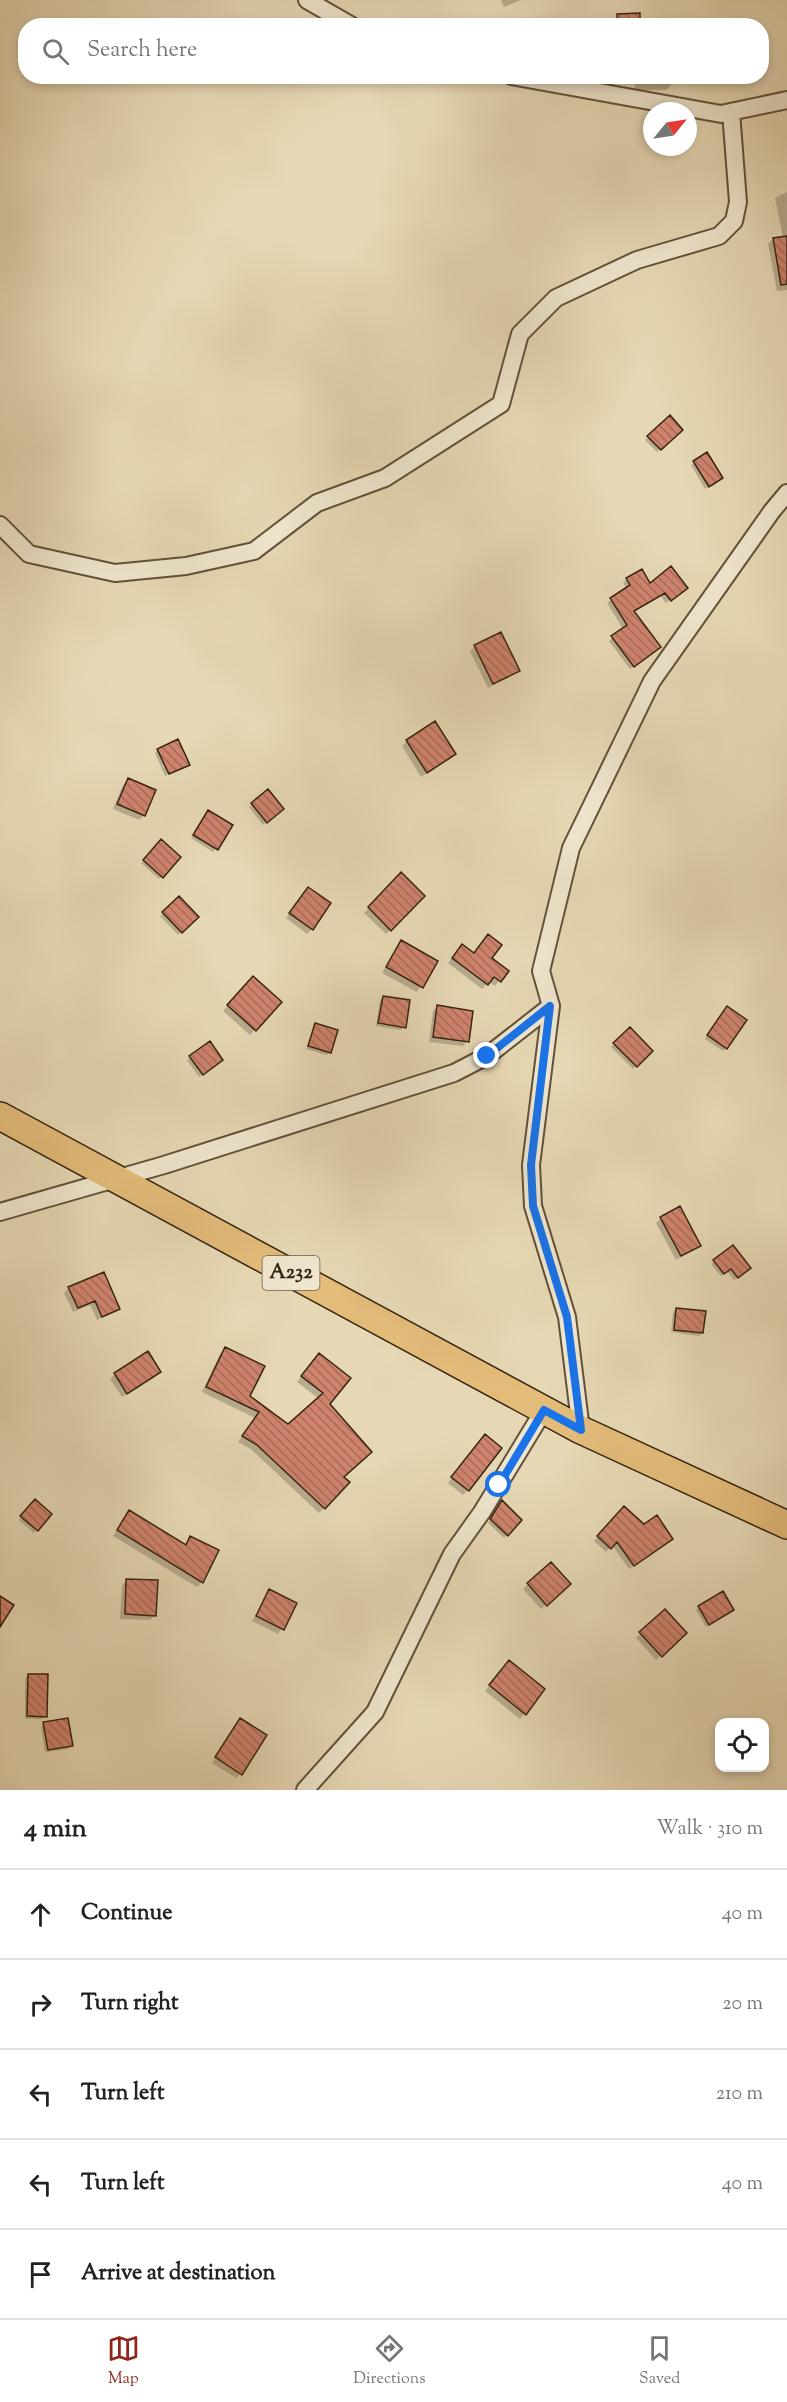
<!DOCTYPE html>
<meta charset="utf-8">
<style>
body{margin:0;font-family:"Sorts Mill Goudy",serif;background:#f6f6f6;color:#222}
.controls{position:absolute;right:18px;bottom:18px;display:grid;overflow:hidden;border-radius:12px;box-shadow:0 3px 9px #0003}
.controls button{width:54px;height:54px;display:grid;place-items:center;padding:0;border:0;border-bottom:2px solid #e0e0e0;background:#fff;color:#222;font:30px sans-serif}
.compass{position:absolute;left:643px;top:102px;width:54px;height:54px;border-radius:50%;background:#fff;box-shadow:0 3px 9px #0003;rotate:60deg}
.stop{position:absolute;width:18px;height:18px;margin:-14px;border:4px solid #1a73e8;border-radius:50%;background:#fff}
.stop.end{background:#1a73e8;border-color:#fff;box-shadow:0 2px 6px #0008}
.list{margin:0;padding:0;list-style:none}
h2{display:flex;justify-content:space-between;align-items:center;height:78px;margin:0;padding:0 24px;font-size:26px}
h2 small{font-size:20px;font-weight:400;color:#767676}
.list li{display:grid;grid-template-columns:39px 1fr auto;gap:18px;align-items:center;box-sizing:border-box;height:90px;padding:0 24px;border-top:2px solid #e0e0e0}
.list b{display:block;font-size:22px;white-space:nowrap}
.list em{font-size:20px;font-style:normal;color:#767676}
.icon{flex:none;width:33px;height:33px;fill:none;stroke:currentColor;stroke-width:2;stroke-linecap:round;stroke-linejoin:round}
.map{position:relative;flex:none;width:787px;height:1790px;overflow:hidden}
.search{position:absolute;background:#fff;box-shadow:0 3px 9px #0003;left:18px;right:18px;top:18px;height:66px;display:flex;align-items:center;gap:15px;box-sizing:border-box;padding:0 21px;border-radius:24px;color:#767676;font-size:22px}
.sheet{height:528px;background:#fff}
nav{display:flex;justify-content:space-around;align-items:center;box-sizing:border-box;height:84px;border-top:2px solid #e0e0e0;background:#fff;font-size:16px;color:#767676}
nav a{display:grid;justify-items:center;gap:3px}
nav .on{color:#8f2418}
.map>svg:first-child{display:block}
</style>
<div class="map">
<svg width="787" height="1790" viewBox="0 0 787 1790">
<defs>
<pattern id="building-back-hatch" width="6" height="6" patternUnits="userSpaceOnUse" patternTransform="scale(1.5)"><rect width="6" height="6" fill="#cf836d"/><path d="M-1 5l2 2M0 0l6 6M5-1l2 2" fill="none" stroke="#a96b58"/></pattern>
</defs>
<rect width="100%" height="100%" fill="#e6d8b4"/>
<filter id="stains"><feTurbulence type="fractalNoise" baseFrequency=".00333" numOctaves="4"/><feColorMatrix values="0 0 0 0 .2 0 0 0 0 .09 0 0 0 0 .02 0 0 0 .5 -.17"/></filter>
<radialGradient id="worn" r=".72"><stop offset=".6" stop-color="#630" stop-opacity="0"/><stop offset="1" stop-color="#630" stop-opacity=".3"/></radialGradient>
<!-- shadow -->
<path fill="#0003" d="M501,0H521L504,7Z
M618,15L638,26H615V18Z
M627,76H671V85L666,90H635V81H627Z
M787,192V290L777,291L768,244L773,239L783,238L775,198Z
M670,417L681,430L657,452L645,440Z
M707,455L718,481L705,489L691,465Z
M627,579L682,591L666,603L660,595L633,612L655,650L630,669L609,641L623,629L607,603L627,589L623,583Z
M475,646L518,671L488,688L470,651Z
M407,741L454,754L421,777L402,746Z
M158,750L188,764L165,776L155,753Z
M128,780L144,815L139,820L113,809L123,785Z
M268,791L279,812L263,825L249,807Z
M205,814L231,825L213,852L191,838Z
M161,841L179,857L159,879L141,863Z
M402,874L423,896L386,934L364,913Z
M308,889L312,929L307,934L286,918Z
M179,898L197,917L178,935L160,916Z
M402,941L436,961L417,992L382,973Z
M457,951L490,959L507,971L495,986L489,982L482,989L448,963Z
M248,983L280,1002L250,1035L223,1011Z
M383,997L404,1027L401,1030L376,1026L380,1000Z
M438,1006L467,1041L463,1046L429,1042L433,1011Z
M724,1011L726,1048L723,1051L705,1039Z
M315,1024L330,1052L327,1055L306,1049Z
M630,1029L651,1051L633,1069L611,1047Z
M209,1043L219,1063L199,1077L187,1060Z
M661,1218L699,1246L676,1260L656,1223Z
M714,1261L746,1271L734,1280L727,1271L721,1276L711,1264Z
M69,1288L118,1308L97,1320L90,1305L73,1312L64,1293Z
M676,1309L702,1333L699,1336L671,1332L673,1312Z
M225,1349L248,1396L288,1425L319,1399L297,1382L319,1355L342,1477L348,1483L319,1513L252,1450L238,1442L255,1418L202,1392L220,1354Z
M160,1372L122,1397L110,1379L115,1374Z
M480,1441L468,1490L463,1495L448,1483Z
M35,1501L50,1514L34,1533L19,1520Z
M502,1502L520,1520L504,1538L488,1523Z
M624,1508L667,1543L629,1569L612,1545L606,1552L594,1541Z
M129,1512L184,1545L190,1538L202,1582L197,1587L113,1536Z
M550,1564L569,1584L541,1609L523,1589Z
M127,1580L155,1615L150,1620L120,1619L122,1585Z
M270,1591L295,1604L278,1634L252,1621Z
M699,1607L730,1612L706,1627L696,1610Z
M665,1611L685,1633L656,1660L636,1638Z
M504,1667L524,1714L520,1719L485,1691Z
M28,1675L45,1716L42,1719H25V1678Z
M44,1724L71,1746L68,1749L45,1752L41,1727Z
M236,1725L240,1774L236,1778L212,1763Z"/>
<!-- building -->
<path fill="url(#building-back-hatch)" stroke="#36240f" stroke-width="1.5" d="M640,13V26H618L617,14Z
M787,236V284L781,285L773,238Z
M670,415L683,430L661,450L647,436Z
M707,452L723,478L709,487L693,461Z
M671,566L688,588L671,601L665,593L634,611L661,647L634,667L611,636L627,625L610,598L630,585L626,578L642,569L650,583Z
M501,632L520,671L493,684L474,645Z
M435,721L456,754L427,773L406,740Z
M178,739L190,765L169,774L157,749Z
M128,778L156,790L145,816L117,804Z
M268,789L284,809L267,823L251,803Z
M208,810L233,825L218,850L193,835Z
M161,839L181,857L163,878L143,860Z
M401,872L425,896L391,931L368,907Z
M308,887L331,903L313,930L289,913Z
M179,896L199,917L182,933L162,912Z
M488,934L502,945L492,958L509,971L501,982L494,977L488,985L452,958L462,944L474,953Z
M401,940L438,961L423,988L386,967Z
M253,976L282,1002L256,1031L227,1005Z
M383,996L410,1000L406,1028L378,1023Z
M437,1005L473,1011L469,1042L433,1037Z
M727,1006L747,1020L727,1049L707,1035Z
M315,1023L338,1030L331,1053L308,1046Z
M630,1027L653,1051L637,1067L613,1043Z
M210,1041L223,1060L203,1075L189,1056Z
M680,1206L701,1246L681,1256L660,1217Z
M733,1245L751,1268L738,1278L731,1269L724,1274L713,1260Z
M104,1272L120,1309L102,1317L95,1301L78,1308L68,1287Z
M676,1308L706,1311L703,1333L674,1330Z
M225,1347L265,1366L250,1396L288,1424L323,1393L301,1376L319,1353L351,1378L330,1404L372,1452L344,1477L350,1482L325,1509L257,1445L242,1436L259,1412L206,1387Z
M148,1351L161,1372L127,1394L114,1373Z
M485,1434L502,1448L469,1491L451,1477Z
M35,1499L52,1514L38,1531L20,1516Z
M502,1500L522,1520L508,1536L490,1519Z
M624,1506L644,1524L657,1515L673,1539L634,1566L617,1542L611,1549L597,1536Z
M129,1510L186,1545L190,1536L219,1550L203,1583L117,1530Z
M551,1562L571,1584L547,1606L527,1583Z
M126,1579L158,1580L156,1616L125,1614Z
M269,1589L297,1603L284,1630L256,1616Z
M723,1591L734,1610L709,1625L698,1606Z
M0,1596L14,1605L0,1627Z
M665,1609L687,1633L662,1657L639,1632Z
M509,1660L545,1689L526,1715L489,1685Z
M28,1674H48L47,1717L27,1716Z
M68,1718L73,1746L48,1750L43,1722Z
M240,1718L267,1735L242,1775L215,1757Z"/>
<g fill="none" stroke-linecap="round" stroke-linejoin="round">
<defs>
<path id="street" d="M307,0L352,26
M511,76L721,114L787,100
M0,525L29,554L115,573L186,566L254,551L317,503L385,478L501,404L520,334L556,298L637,260L719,236L734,221L738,202L731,112
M0,1212L164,1165L454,1073L487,1056L551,1006
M581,1430L567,1317L533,1206L531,1165L551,1006L541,971L571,848L652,681L772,511L787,493
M305,1790L375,1712L452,1554L482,1512L544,1410"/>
<path id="primary" d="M0,1116L581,1430L787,1525"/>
</defs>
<!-- street casing -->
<use href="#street" stroke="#625138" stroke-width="20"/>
<!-- primary casing -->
<use href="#primary" stroke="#36240f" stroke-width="30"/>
<!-- street -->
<use href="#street" stroke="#efe6ce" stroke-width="16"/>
<!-- primary -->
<use href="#primary" stroke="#e3bc7a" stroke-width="27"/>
</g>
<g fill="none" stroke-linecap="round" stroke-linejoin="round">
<!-- route -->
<path stroke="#1a73e8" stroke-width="8" d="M487,1056L550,1006L531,1165L533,1206L567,1317L581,1430L544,1410L499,1485"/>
</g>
<g text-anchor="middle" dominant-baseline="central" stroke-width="4.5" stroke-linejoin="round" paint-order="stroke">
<!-- shield labels -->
<rect fill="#efe6ce" stroke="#6e5e48" stroke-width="1.5" x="262.5" y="1256" width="57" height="34" rx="4.5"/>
<g font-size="20" font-weight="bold" fill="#36240f">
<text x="291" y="1273">A232</text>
</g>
</g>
<rect width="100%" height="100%" filter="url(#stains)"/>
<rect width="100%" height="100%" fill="url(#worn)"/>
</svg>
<div class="controls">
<button><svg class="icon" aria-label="locate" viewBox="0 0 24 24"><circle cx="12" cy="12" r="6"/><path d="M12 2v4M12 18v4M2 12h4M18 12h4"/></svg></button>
</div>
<svg class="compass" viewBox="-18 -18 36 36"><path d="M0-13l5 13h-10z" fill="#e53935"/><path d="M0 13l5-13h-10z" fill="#767676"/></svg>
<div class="stop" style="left:499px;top:1485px"></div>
<div class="stop end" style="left:487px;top:1056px"></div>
<div class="search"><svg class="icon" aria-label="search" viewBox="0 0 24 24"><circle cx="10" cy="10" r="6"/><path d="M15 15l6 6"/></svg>Search here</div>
</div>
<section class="sheet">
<h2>4 min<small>Walk · 310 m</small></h2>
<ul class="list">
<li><svg class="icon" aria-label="ahead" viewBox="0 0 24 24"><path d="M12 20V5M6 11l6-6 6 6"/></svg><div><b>Continue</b></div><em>40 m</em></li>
<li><svg class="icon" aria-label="right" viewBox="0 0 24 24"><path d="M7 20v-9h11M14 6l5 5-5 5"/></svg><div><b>Turn right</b></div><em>20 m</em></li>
<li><svg class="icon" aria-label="left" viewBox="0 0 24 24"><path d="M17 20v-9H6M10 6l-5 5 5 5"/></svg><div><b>Turn left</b></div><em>210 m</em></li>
<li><svg class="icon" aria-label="left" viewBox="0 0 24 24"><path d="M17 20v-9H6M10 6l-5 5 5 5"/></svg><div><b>Turn left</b></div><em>40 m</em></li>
<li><svg class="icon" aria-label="arrive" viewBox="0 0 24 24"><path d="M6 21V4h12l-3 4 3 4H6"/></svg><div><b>Arrive at destination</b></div></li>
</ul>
</section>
<nav>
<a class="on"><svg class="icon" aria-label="map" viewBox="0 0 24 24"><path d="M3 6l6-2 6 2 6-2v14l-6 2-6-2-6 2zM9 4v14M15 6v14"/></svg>Map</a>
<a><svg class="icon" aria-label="directions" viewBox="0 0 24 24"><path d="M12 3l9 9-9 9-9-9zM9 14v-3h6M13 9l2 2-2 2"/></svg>Directions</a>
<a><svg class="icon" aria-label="saved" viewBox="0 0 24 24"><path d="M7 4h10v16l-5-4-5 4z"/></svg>Saved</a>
</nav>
